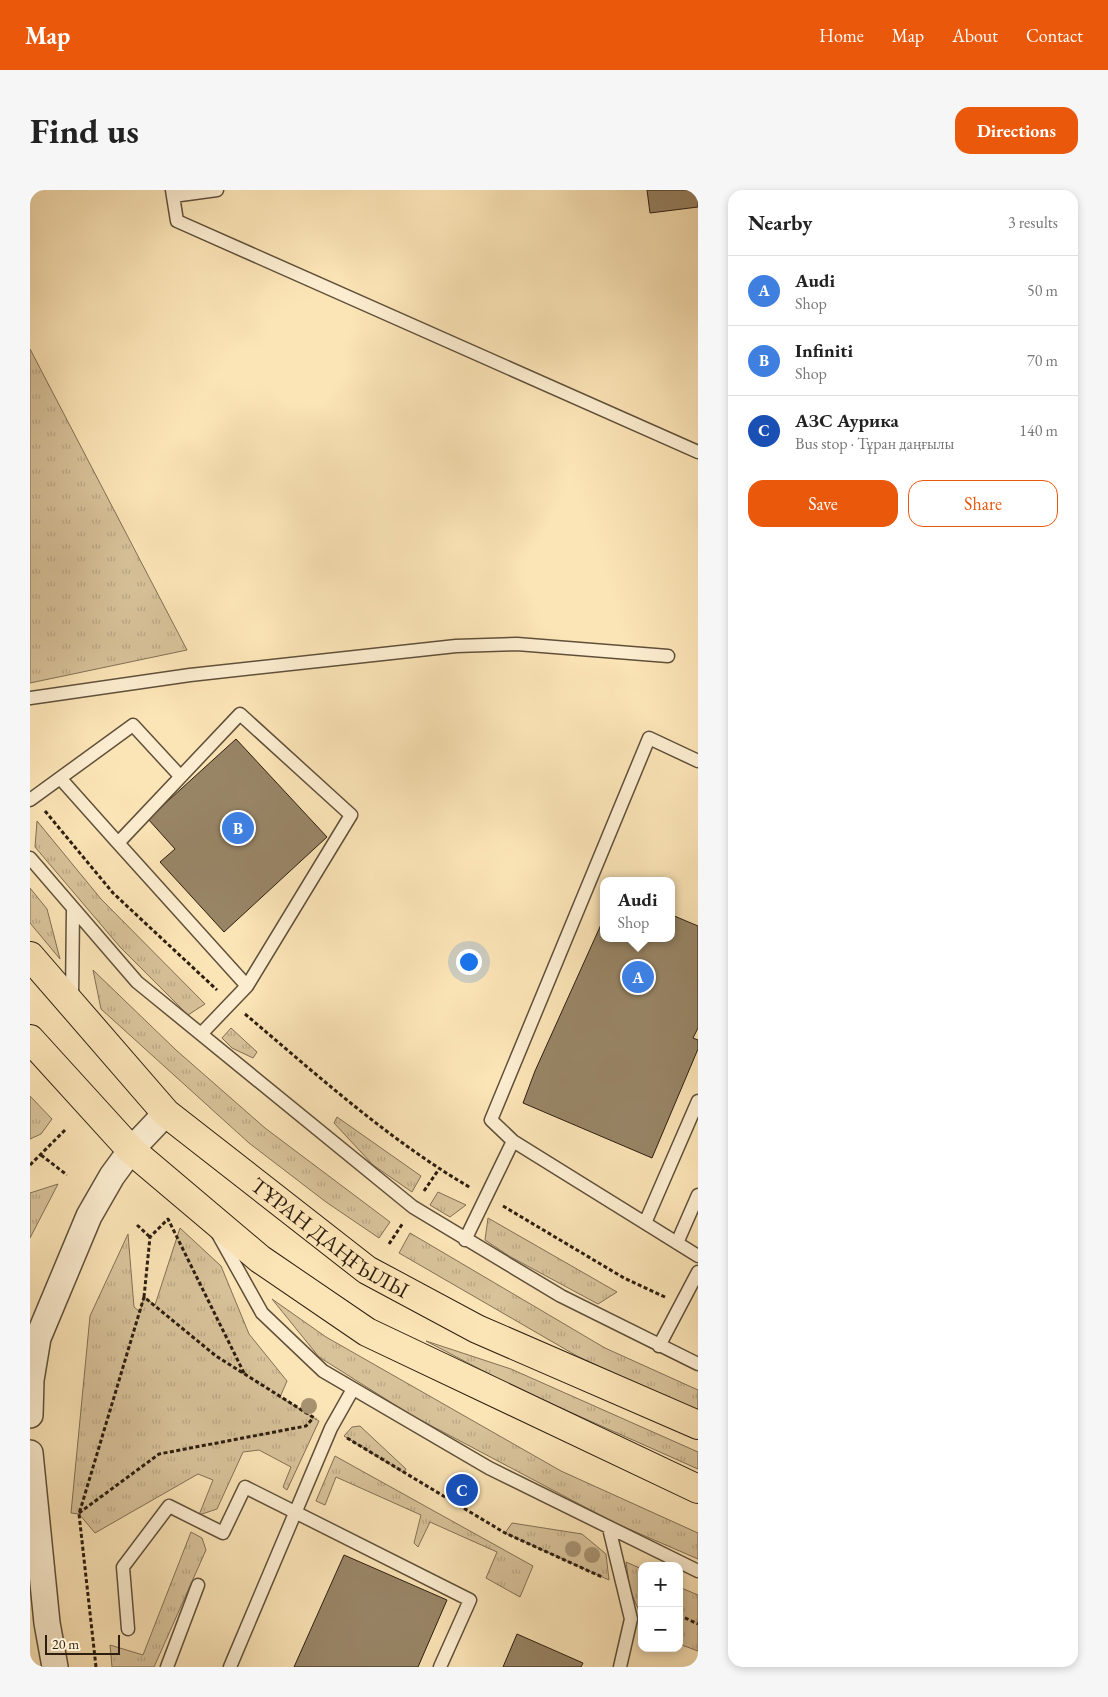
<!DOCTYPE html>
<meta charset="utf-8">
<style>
body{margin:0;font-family:"EB Garamond",serif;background:#f6f6f6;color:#222}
.controls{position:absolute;right:15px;bottom:15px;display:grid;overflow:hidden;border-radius:10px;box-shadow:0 2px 8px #0003}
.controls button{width:45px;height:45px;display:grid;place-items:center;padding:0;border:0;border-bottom:1px solid #e0e0e0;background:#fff;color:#222;font:25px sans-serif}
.scale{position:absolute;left:15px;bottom:12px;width:75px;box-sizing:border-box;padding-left:5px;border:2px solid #2d1e10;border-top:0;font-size:14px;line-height:18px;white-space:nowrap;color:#2d1e10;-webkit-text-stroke:4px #fcedd0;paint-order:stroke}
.you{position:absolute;left:438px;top:771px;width:18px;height:18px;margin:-12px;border:4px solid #fff;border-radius:50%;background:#1a73e8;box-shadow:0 0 0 8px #1a73e833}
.badge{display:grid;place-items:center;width:32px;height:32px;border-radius:50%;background:#ea580c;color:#fff;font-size:16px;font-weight:700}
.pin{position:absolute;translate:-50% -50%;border:2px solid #fff;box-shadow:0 1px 5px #0006}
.popup{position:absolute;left:570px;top:687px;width:75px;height:65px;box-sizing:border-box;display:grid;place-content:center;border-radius:10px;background:#fff;filter:drop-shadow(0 1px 4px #0005);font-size:16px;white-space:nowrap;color:#767676}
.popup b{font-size:19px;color:#222}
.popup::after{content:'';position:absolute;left:50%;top:100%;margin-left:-10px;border:10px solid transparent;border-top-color:#fff}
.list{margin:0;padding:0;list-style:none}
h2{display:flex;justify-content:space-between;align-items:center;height:65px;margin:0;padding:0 20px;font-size:21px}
h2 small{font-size:16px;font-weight:400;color:#767676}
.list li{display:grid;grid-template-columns:32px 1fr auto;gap:15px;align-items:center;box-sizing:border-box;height:70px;padding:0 20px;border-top:1px solid #e0e0e0}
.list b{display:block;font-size:19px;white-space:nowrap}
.list p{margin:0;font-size:16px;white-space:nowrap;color:#767676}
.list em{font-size:16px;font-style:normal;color:#767676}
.actions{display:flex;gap:10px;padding:15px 20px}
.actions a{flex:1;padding:11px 0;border:1px solid #ea580c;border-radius:15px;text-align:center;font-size:18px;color:#ea580c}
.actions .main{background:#ea580c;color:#fff}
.map{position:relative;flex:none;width:668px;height:1477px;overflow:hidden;border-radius:15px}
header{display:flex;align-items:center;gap:30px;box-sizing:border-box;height:70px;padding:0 25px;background:#ea580c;color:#fff}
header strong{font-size:24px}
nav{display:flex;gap:28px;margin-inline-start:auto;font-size:18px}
.intro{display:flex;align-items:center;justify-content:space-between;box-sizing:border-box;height:120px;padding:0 30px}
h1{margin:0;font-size:35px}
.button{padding:12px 22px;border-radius:15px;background:#ea580c;color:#fff;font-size:18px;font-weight:700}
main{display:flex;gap:30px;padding:0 30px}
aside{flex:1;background:#fff;border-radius:15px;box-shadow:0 2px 8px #0003}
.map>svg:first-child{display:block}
</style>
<header>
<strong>Map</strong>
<nav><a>Home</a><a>Map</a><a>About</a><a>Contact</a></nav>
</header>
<div class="intro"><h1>Find us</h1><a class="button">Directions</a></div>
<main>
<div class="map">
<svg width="668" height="1477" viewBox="0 0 668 1477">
<defs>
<pattern id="grass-tufts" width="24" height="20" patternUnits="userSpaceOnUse" patternTransform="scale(1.25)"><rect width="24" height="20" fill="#d8c29a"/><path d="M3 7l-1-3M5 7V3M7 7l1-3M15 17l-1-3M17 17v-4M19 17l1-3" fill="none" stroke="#baa684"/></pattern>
</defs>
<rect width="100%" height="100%" fill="#fbe4b6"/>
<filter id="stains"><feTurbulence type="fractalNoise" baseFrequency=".004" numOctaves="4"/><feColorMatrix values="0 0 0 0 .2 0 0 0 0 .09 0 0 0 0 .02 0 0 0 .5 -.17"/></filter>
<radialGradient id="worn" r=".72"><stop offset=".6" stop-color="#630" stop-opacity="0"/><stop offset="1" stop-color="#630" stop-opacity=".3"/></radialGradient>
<!-- grass -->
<path fill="url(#grass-tufts)" stroke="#827055" d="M0,159L157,460L0,493Z
M7,631L71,709L175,814L158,825L90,757L5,657Z
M0,698L17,719L30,769L0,733Z
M63,780L146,860L235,938L360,1032L349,1048L296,1012L219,953L71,819Z
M201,838L227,862L223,868L202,858L192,848Z
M0,906L22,929L11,944L0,949Z
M307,927L391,986L382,1002L343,975L304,933Z
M28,994L0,1048V1003Z
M408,1002L436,1015L420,1027L400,1015Z
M458,1028L587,1102L568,1114L479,1066L455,1050Z
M150,1038L191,1076L219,1144L257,1191L250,1207L289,1231L257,1300L253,1297L261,1277L229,1260L213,1262L187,1319L169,1325L183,1290L168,1284L65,1343L49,1324L41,1323L60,1126L98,1044L104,1117L110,1122L114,1107L125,1115Z
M380,1043L575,1158L668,1200V1222L547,1166L369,1063Z
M242,1109L296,1147L531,1281L668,1343V1369L585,1333L381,1225L289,1167Z
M396,1151L481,1179L668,1262V1279L486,1198Z
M330,1236L376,1279L374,1283L314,1246L322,1237Z
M305,1266L503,1376L490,1407L456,1388L467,1362L400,1332L388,1357L384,1353L391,1325L306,1287L295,1315L286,1311Z
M482,1333L552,1344L576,1364L579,1390L475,1343Z
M161,1342L172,1348L176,1360L124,1477H82L80,1455L113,1465Z
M596,1372L612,1379V1428L600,1400Z
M649,1397L668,1405V1461L649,1454Z"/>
<!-- building -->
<path fill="#988566" stroke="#2d1e10" d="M617,0H668V17L620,23Z
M206,549L297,647L194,742L130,672L145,659L118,629Z
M642,725L668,736V838L663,848L668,850V859L622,968L493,913L505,881L574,728V748H642Z
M314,1365L417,1410L388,1477H264Z
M487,1444L553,1473L551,1477H473Z"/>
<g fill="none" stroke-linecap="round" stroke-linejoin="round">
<defs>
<path id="lane" d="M142,0L147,31L668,262
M143,6L187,0
M0,508L160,485L426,456L487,454L638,466
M210,524L321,625L217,796L88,653Z
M668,571L619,548L461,930L483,951L615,1033L668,911
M30,588L88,653
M0,610L103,535L150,586
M0,668L107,792L383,1017L531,1106L668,1174
M42,809L43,719
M171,844L217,796
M615,1033L668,1066
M188,1044L232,1123L293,1181L459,1278L668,1381
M435,1050L483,951
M647,1053L668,1005
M629,1156L668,1082
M579,1338L601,1429L590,1477
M98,1439L93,1377L139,1316L193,1343L215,1297L440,1410L410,1477
M137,1477L168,1395
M200,1477L301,1238L323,1199"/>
<path id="street" d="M0,1225L1,1190L8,1148L59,1026L82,986L101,960L136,923
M0,1263L17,1433L25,1477"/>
<g id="primary">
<path id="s1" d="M0,766L136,923L337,1080L447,1139L668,1235"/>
<path d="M0,849L101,960L230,1069L337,1142L668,1299"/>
</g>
</defs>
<!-- lane casing -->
<use href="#lane" stroke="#60503a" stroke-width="15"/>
<!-- street casing -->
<use href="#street" stroke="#60503a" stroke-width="28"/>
<!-- primary casing -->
<use href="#primary" stroke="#2d1e10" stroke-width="30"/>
<!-- path -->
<path stroke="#2d1e10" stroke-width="3" stroke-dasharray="4 2.5" stroke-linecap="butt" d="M15,621L83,703L187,800
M215,824C286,884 360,951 441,998
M11,965L37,985
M0,975L36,939
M394,1001L409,979
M473,1016L594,1088L635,1107
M107,1035L120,1047
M359,1054L373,1033
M114,1107L120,1047L138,1029L214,1183
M317,1248L475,1343L572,1387
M49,1323L129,1264L276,1236L283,1228
M649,1425L668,1434
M66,1477L49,1324L114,1107L186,1166L286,1229"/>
<!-- lane -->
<use href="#lane" stroke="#fcedd0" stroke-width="12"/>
<!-- street -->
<use href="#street" stroke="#fcedd0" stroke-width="25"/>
<!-- primary -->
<use href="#primary" stroke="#fbe4b6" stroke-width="28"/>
</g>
<!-- trees -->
<g fill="#a69271">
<circle cx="279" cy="1216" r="8"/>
<circle cx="543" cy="1359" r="8"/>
<circle cx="562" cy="1365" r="8"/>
</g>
<g text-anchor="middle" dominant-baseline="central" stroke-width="4.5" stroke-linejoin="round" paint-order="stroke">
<!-- street labels -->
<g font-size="22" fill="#2d1e10" stroke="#fcedd0">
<text stroke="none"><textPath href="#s1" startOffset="414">ТҰРАН ДАҢҒЫЛЫ</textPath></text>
</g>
</g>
<rect width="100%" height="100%" filter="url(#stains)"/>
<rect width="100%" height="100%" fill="url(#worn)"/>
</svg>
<div class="controls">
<button>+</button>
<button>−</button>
</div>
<div class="scale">20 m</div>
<div class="you"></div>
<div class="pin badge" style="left:608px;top:787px;background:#3f7fe0">A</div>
<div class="popup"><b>Audi</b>Shop</div>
<div class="pin badge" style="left:208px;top:638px;background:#3f7fe0">B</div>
<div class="pin badge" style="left:432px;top:1300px;background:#1a4fb4">C</div>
</div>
<aside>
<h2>Nearby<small>3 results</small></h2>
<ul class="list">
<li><span class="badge" style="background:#3f7fe0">A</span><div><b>Audi</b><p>Shop</p></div><em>50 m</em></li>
<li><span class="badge" style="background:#3f7fe0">B</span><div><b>Infiniti</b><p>Shop</p></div><em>70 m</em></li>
<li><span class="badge" style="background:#1a4fb4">C</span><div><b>АЗС Аурика</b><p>Bus stop · Тұран даңғылы</p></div><em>140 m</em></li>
</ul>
<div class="actions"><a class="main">Save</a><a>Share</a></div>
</aside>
</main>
